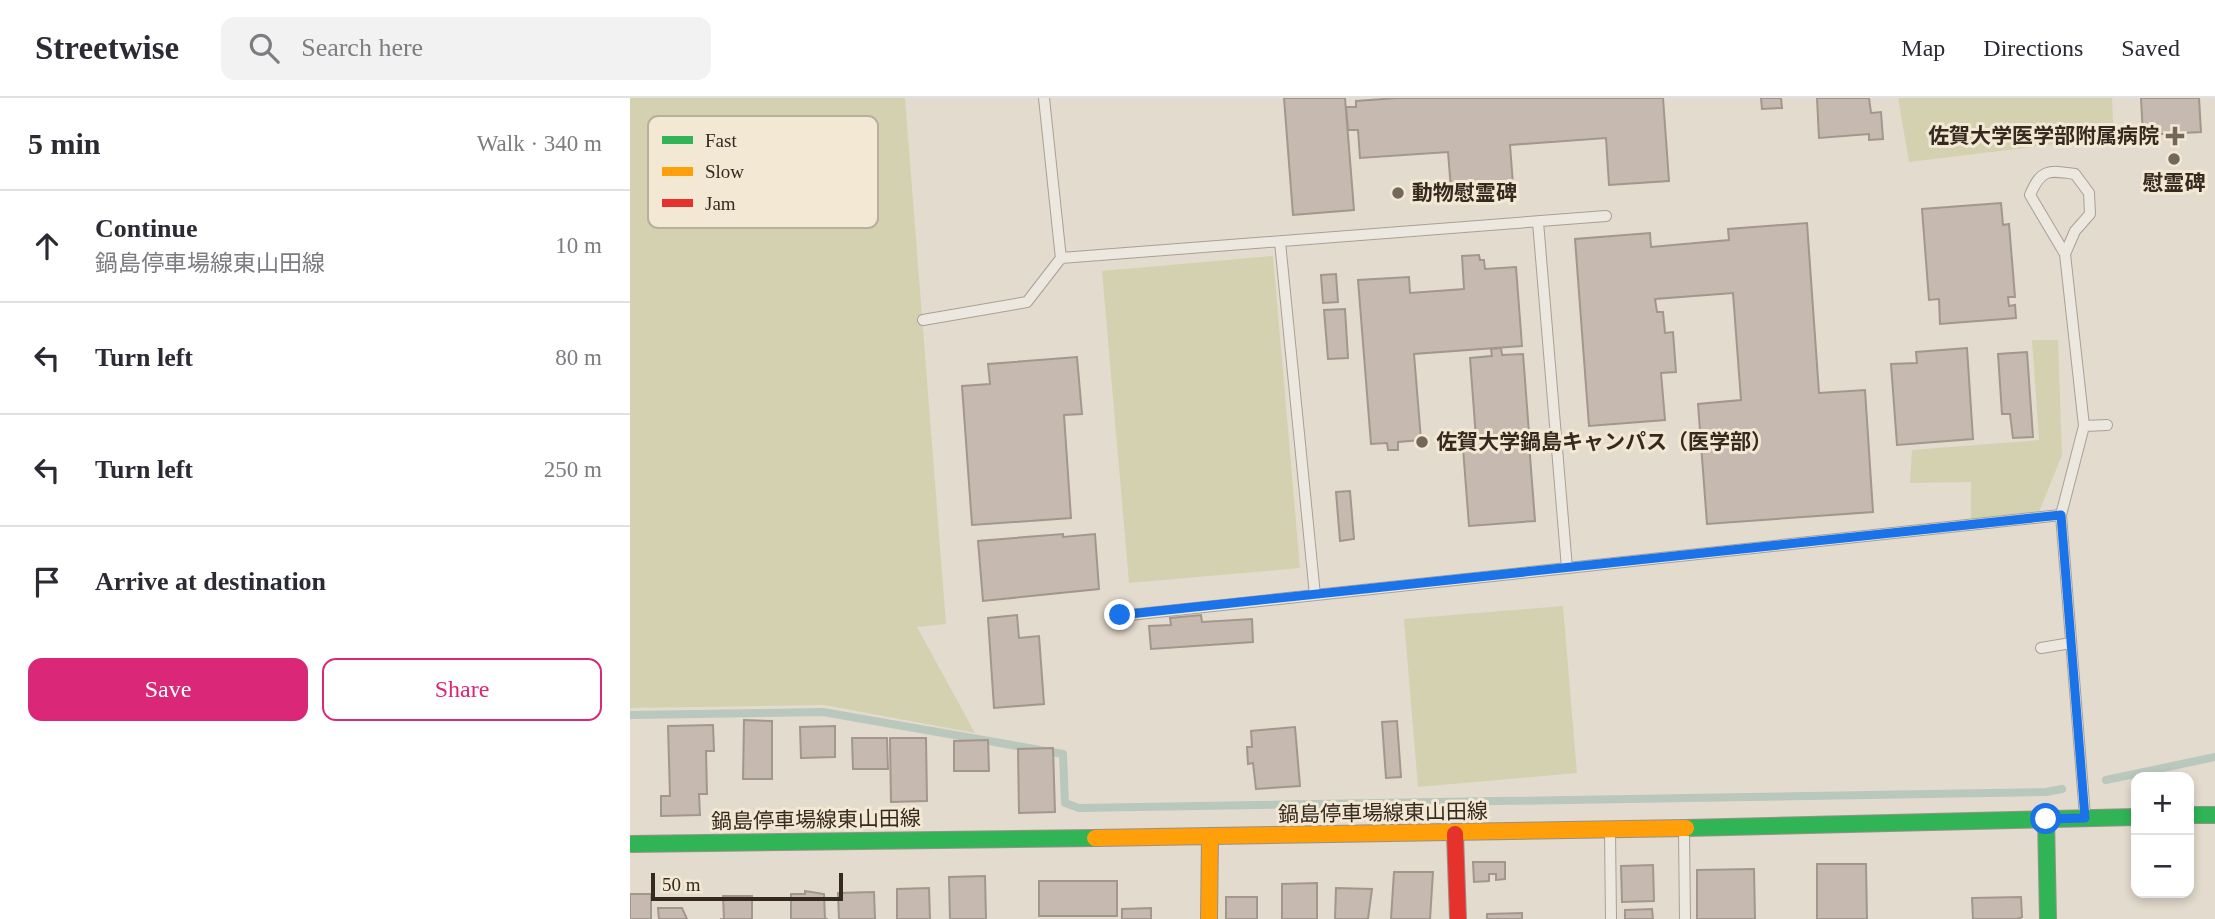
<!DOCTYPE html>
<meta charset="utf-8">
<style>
body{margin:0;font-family:"Times New Roman","Noto Sans JP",serif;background:#f2f2f3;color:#2b2b33}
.controls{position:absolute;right:21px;bottom:21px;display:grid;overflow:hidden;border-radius:14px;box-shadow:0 4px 10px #0003}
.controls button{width:63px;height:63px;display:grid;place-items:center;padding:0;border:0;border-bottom:2px solid #e1e1e2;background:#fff;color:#2b2b33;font:35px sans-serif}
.scale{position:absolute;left:21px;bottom:18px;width:192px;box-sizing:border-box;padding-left:7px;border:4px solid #36291f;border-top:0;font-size:19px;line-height:24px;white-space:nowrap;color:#36291f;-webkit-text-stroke:5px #f3e8d4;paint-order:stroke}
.stop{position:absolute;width:21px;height:21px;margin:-16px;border:5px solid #1a73e8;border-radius:50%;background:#fff}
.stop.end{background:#1a73e8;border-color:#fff;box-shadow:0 2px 7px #0008}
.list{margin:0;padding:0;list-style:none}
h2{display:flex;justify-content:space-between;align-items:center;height:91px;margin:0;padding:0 28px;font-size:30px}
h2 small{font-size:23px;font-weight:400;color:#7c7c81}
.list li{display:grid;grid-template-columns:46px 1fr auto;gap:21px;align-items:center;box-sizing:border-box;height:112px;padding:0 28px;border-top:2px solid #e1e1e2}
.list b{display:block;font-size:26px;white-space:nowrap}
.list p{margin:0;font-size:23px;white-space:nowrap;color:#7c7c81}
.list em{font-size:23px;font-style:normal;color:#7c7c81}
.actions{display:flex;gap:14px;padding:21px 28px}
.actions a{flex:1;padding:16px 0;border:2px solid #db2777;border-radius:14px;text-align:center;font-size:24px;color:#db2777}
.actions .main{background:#db2777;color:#fff}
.icon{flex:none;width:38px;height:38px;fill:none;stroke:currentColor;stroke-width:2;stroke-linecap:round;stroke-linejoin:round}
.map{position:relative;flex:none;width:1585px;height:821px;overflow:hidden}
header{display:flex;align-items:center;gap:42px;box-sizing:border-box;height:98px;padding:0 35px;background:#fff;border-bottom:2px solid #e1e1e2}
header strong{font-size:33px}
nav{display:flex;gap:38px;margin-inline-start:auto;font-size:24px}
.search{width:490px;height:63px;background:#f2f2f3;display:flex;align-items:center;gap:18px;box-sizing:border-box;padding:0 24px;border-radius:14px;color:#7c7c81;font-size:26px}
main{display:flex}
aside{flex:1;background:#fff}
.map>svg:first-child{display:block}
</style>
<header>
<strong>Streetwise</strong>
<div class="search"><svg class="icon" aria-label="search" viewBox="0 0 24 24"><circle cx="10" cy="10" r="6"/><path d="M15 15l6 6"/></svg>Search here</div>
<nav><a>Map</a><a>Directions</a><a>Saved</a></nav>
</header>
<main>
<aside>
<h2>5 min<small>Walk · 340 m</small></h2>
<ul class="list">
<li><svg class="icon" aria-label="ahead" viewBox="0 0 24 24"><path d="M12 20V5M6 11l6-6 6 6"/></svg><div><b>Continue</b><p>鍋島停車場線東山田線</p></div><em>10 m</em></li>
<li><svg class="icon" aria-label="left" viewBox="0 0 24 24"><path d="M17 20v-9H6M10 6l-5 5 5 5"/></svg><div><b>Turn left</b></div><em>80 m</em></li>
<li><svg class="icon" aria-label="left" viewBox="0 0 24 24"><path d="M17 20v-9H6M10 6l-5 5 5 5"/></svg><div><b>Turn left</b></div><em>250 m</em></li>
<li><svg class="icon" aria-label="arrive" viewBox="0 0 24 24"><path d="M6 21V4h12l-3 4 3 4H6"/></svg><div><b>Arrive at destination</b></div></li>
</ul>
<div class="actions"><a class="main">Save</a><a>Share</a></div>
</aside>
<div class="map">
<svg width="1585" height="821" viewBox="0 0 1585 821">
<rect width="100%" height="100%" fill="#e3dbcd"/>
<!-- green -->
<path fill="#d4d1b1" d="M0,0H275L316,526L287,529L345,635L194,607L0,610Z
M1268,0H1482L1484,39L1279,64Z
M643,158L670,470L499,485L472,173Z
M1402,242H1428L1432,357L1407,419L1341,421V384L1280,385L1282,352L1409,342Z
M933,508L947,675L788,689L774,521Z"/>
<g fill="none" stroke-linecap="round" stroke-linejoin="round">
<!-- stream -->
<path stroke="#b9c7bd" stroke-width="8" d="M0,617L193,614L433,656L435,705L449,710L1416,694L1432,691
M1476,682L1585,659"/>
</g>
<!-- building -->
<path fill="#c6b9af" stroke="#a3978d" stroke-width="2" d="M654,0H715L724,112L663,117Z
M767,0H1033L1039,83L979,87L976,40L880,47L884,99L822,104L818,54L730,60L728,32H718L716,9H726V3Z
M1131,0H1151L1152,10L1132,11Z
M1187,0H1239L1241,15L1251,14L1253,41L1239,42V36L1189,40Z
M1511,0H1569L1571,34L1513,37Z
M1371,105L1373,127L1379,126L1385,199H1378L1379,208L1385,207L1386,220L1310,226L1309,201L1299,202L1292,111Z
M1177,125L1189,295L1235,292L1243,414L1077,426L1068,306L1111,302L1103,195L1025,201L1027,214H1033L1035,235L1043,234L1046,274L1031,275L1035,322L959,328L945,141L1020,135L1021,149L1099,142L1098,131Z
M849,157L850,162H854L855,171L886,169L892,248L784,256L791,342L768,344V352H758L757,345L741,346L728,182L779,179L780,195L834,191L832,158Z
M706,176L708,204L693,205L691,177Z
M715,211L718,260L698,261L694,212Z
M871,250L872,257L893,256L899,335L879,337L880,346H869L868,338L846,340L840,260L862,258L861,251Z
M1337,250L1343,341L1267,347L1261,266L1287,265L1286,254Z
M1397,254L1403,339L1383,340L1380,316H1372L1368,256Z
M447,259L452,316L434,317L441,420L342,427L332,288L360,286L358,266Z
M899,345L905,423L839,428L833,350Z
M720,393L724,441L710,443L706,394Z
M433,436V439L465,436L469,491L353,503L348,443Z
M387,517L389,540L409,538L414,606L364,610L358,520Z
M571,517L572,524L622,521L623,544L521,551L519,528L541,527L540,520Z
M114,622L142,623V681H113Z
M767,623L771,679L756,680L752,624Z
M83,627L84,653H76L77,696H69L70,717L31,718V698H40L38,628Z
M205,628V659L171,660L170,629Z
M665,629L670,688L626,691L623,665L618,666L617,649H622L621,633Z
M222,640H257L258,671H223Z
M260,640H296L297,703L261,704Z
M358,642L359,673H324V643Z
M423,650L425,714L389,715L388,651Z
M843,764H875V781L866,782V776H859V783L844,784Z
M1187,766H1236L1237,821H1187Z
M1023,767L1024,803L992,804L991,768Z
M1124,771L1125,821H1067V772Z
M764,774H803L800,821H761Z
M355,778L356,821H320L319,779Z
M409,783H487V818H409Z
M687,785V821H652V786Z
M299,790L300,821H267V791Z
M706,790L742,791L738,821H705Z
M175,793L194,796L195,821H198H161V796H175Z
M244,794L245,821H209L208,795Z
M0,796H21V821H0Z
M93,798H122V821H90H94Z
M596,799H627V821H596Z
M1391,799L1392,819L1387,821H1343L1342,800Z
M28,810H52L57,821H29Z
M521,810V821H492V811Z
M1022,811L1023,821H995V812Z
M892,815V821H857V816Z"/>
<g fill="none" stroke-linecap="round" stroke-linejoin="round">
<defs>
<path id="lane" d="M414,0L431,161
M908,124L937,470
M650,144L685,497
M1435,156L1445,133L1460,116L1459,95L1445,76C1418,72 1411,71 1400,97L1435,156L1454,328
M293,222L397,204L431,160L976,118
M490,518L1431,417
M1411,550L1441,545
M1455,718L1431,417L1454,328L1477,327
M980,733L981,821
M1054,733L1055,821"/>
<path id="fast" d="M1559,717H1585
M1416,721L1418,821
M1056,730L1506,719
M0,746L465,740"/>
<path id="slow" d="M465,740L1056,730
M579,821L580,738"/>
<path id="jam" d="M825,736L828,821"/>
</defs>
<!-- lane casing -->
<use href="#lane" stroke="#a8a096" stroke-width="12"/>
<!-- fast casing -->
<use href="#fast" stroke="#989087" stroke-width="18"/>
<!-- slow casing -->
<use href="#slow" stroke="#989087" stroke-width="18"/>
<!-- jam casing -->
<use href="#jam" stroke="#989087" stroke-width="18"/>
<!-- lane -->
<use href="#lane" stroke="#ece7df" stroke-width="10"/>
<!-- fast -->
<use href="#fast" stroke="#30b455" stroke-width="16"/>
<!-- slow -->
<use href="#slow" stroke="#ff9f0a" stroke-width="16"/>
<!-- jam -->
<use href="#jam" stroke="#e5322d" stroke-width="16"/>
</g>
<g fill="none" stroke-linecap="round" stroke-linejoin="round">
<!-- route -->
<path stroke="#1a73e8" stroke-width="9" d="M490,517L1431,417L1455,720L1416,721"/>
</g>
<!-- markers -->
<g fill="#73675c" stroke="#f3e8d4" stroke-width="2.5">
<path d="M1541.5 27.5h7v7h7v7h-7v7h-7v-7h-7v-7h7z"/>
<circle cx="1544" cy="61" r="7"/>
<circle cx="768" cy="95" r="7"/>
<circle cx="792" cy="344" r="7"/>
</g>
<g text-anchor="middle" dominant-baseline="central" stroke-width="6" stroke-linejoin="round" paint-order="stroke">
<!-- poi labels -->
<g font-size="21" font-weight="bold" fill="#36291f" stroke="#f3e8d4" text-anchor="start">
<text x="1529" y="38" text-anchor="end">佐賀大学医学部附属病院</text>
<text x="1544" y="85" text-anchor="middle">慰霊碑</text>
<text x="782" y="95">動物慰霊碑</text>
<text x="806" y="344">佐賀大学鍋島キャンパス（医学部）</text>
</g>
<!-- street labels -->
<g font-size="21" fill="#36291f" stroke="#f3e8d4">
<text transform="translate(753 715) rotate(-1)">鍋島停車場線東山田線</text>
<text transform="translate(186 722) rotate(-1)">鍋島停車場線東山田線</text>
</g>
</g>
<!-- legend -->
<rect x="18" y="18" width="230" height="112" rx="10" fill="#f3e8d4" stroke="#baaf9e" stroke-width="2"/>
<rect x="32" y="38" width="31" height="8" fill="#30b455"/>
<rect x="32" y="69" width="31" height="9" fill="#ff9f0a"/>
<rect x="32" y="101" width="31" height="8" fill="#e5322d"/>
<g font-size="19" fill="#36291f">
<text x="75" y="49">Fast</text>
<text x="75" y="80">Slow</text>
<text x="75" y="112">Jam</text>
</g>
</svg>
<div class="controls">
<button>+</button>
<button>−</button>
</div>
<div class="scale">50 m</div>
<div class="stop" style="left:1416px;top:721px"></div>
<div class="stop end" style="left:490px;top:517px"></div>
</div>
</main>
